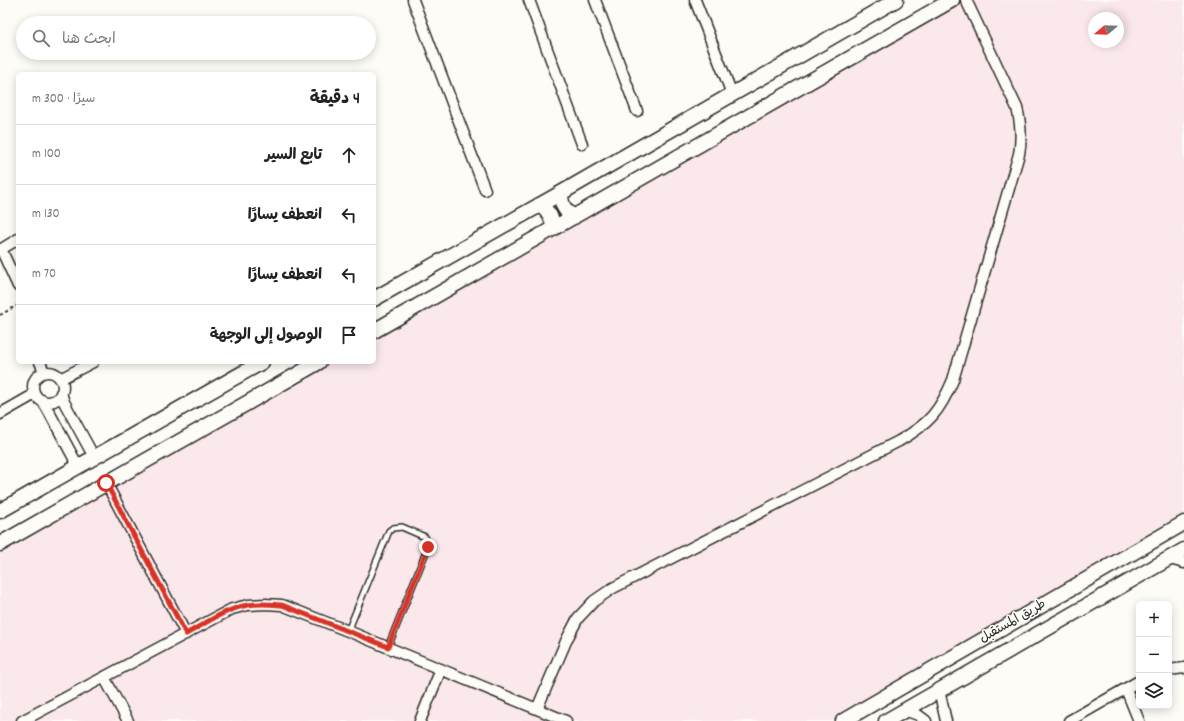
<!DOCTYPE html>
<html lang="ar">
<meta charset="utf-8">
<style>
body{margin:0;font-family:Dekko,"Playpen Sans Arabic",sans-serif;background:#f6f6f6;color:#222;direction:rtl}
.controls{position:absolute;right:12px;bottom:12px;display:grid;overflow:hidden;border-radius:6px;box-shadow:0 2px 10px #0003}
.controls button{width:36px;height:36px;display:grid;place-items:center;padding:0;border:0;border-bottom:1px solid #e0e0e0;background:#fff;color:#222;font:20px sans-serif}
.compass{position:absolute;left:1088px;top:12px;width:36px;height:36px;border-radius:50%;background:#fff;box-shadow:0 2px 10px #0003;rotate:251deg}
.stop{position:absolute;width:12px;height:12px;margin:-9px;border:3px solid #d93025;border-radius:50%;background:#fff}
.stop.end{background:#d93025;border-color:#fff;box-shadow:0 1px 4px #0008}
.list{margin:0;padding:0;list-style:none}
h2{display:flex;justify-content:space-between;align-items:center;height:52px;margin:0;padding:0 16px;font-size:17px}
h2 small{font-size:13px;font-weight:400;color:#767676}
.list li{display:grid;grid-template-columns:26px 1fr auto;gap:12px;align-items:center;box-sizing:border-box;height:60px;padding:0 16px;border-top:1px solid #e0e0e0}
.list b{display:block;font-size:15px;white-space:nowrap}
.list em{font-size:13px;font-style:normal;color:#767676}
.icon{flex:none;width:22px;height:22px;fill:none;stroke:currentColor;stroke-width:2;stroke-linecap:round;stroke-linejoin:round}
.map{position:relative;flex:none;width:1184px;height:721px;overflow:hidden;direction:ltr}
.search{position:absolute;background:#fff;box-shadow:0 2px 10px #0003;left:16px;top:16px;width:360px;height:44px;display:flex;align-items:center;gap:10px;box-sizing:border-box;padding:0 14px;border-radius:22px;color:#767676;font-size:15px}
.panel{position:absolute;background:#fff;box-shadow:0 2px 10px #0003;left:16px;top:72px;width:360px;height:292px;border-radius:6px;direction:rtl}
.map>svg:first-child{display:block}
</style>
<div class="map">
<svg width="1184" height="721" viewBox="0 0 1184 721">
<rect width="100%" height="100%" fill="#fdfcf7"/>
<filter id="ink" filterUnits="userSpaceOnUse"><feTurbulence type="fractalNoise" baseFrequency=".025" numOctaves="2"/><feDisplacementMap in="SourceGraphic" scale="8" xChannelSelector="R" yChannelSelector="G"/><feConvolveMatrix kernelMatrix="1 2 1 2 8 2 1 2 1" color-interpolation-filters="sRGB"/></filter>
<g filter="url(#ink)">
<!-- built -->
<path fill="#fae8eb" fill-rule="evenodd" d="M965,0H1184V534L860,721H0V551L332,362H374V338ZM1094,18H1118V42H1094Z"/>
<g fill="none" stroke-linecap="round" stroke-linejoin="round">
<defs>
<path id="lane" d="M348,631L389,531L393,528L402,527L425,537L427,542L428,547L388,647"/>
<path id="street" d="M413,0L485,190
M529,0L582,144
M595,0L637,111
M695,0L732,94
M1,249L18,286
M0,250L18,239
M40,362L44,372
M33 387a15 15 0 1 1 30 0a15 15 0 1 1-30 0Z
M60,379L93,362
M61,393L64,402L94,457
M42,400L48,410L78,466
M0,414L35,394
M106,483L186,634
M1170,559L1184,563
M1169,670L1184,668
M104,677L128,721
M1126,689L1139,721
M939,690L946,721
M537,709L567,639L578,618L594,601L613,588L899,441C929,424 940,411 953,380L1019,154C1022,138 1021,124 1017,108L966,0
M904,710L918,715L926,721
M22,721L232,609L248,605L265,604L282,605L348,631L566,721
M420,721L441,669
M1069,721L1139,681"/>
<path id="secondary" d="M561,193C561,204 564,211 574,217
M539,205C549,211 553,218 553,229
M374,299L561,193L896,0
M374,331L952,0
M0,511L262,362
M0,544L319,362
M843,721L1184,523
M886,721L1184,550"/>
</defs>
<!-- lane casing -->
<use href="#lane" stroke="#2b2b2b" stroke-width="8"/>
<!-- street casing -->
<use href="#street" stroke="#2b2b2b" stroke-width="13"/>
<!-- secondary casing -->
<use href="#secondary" stroke="#2b2b2b" stroke-width="17"/>
<!-- path -->
<path stroke="#2b2b2b" stroke-width="2" stroke-dasharray="3 3" stroke-linecap="butt" d="M0,315L18,305"/>
<!-- lane -->
<use href="#lane" stroke="#fdfcf7" stroke-width="5"/>
<!-- street -->
<use href="#street" stroke="#fdfcf7" stroke-width="10"/>
<!-- secondary -->
<use href="#secondary" stroke="#fdfcf7" stroke-width="14"/>
</g>
</g>
<g fill="none" stroke-linecap="round" stroke-linejoin="round" filter="url(#ink)">
<!-- route -->
<path stroke="#d93025" stroke-width="5" d="M106,483L186,634C206,623 226,609 248,605C259,603 270,604 282,605L388,647L428,547"/>
</g>
<g text-anchor="middle" dominant-baseline="central" stroke-width="3" stroke-linejoin="round" paint-order="stroke">
<!-- street labels -->
<g font-size="13" fill="#2b2b2b" stroke="#fdfcf7">
<text transform="translate(1013 622) rotate(-30)">طريق المستقبل</text>
</g>
</g>
</svg>
<div class="controls">
<button>+</button>
<button>−</button>
<button><svg class="icon" aria-label="layers" viewBox="0 0 24 24"><path d="M12 4l9 5-9 5-9-5zM3 14l9 5 9-5"/></svg></button>
</div>
<svg class="compass" viewBox="-18 -18 36 36"><path d="M0-13l5 13h-10z" fill="#e53935"/><path d="M0 13l5-13h-10z" fill="#767676"/></svg>
<div class="stop" style="left:106px;top:483px"></div>
<div class="stop end" style="left:428px;top:547px"></div>
<div class="search"><svg class="icon" aria-label="search" viewBox="0 0 24 24"><circle cx="10" cy="10" r="6"/><path d="M15 15l6 6"/></svg>ابحث هنا</div>
<section class="panel">
<h2>4 دقيقة<small>سيرًا · 300 m</small></h2>
<ul class="list">
<li><svg class="icon" aria-label="ahead" viewBox="0 0 24 24"><path d="M12 20V5M6 11l6-6 6 6"/></svg><div><b>تابع السير</b></div><em>100 m</em></li>
<li><svg class="icon" aria-label="left" viewBox="0 0 24 24"><path d="M17 20v-9H6M10 6l-5 5 5 5"/></svg><div><b>انعطف يسارًا</b></div><em>130 m</em></li>
<li><svg class="icon" aria-label="left" viewBox="0 0 24 24"><path d="M17 20v-9H6M10 6l-5 5 5 5"/></svg><div><b>انعطف يسارًا</b></div><em>70 m</em></li>
<li><svg class="icon" aria-label="arrive" viewBox="0 0 24 24"><path d="M6 21V4h12l-3 4 3 4H6"/></svg><div><b>الوصول إلى الوجهة</b></div></li>
</ul>
</section>
</div>
